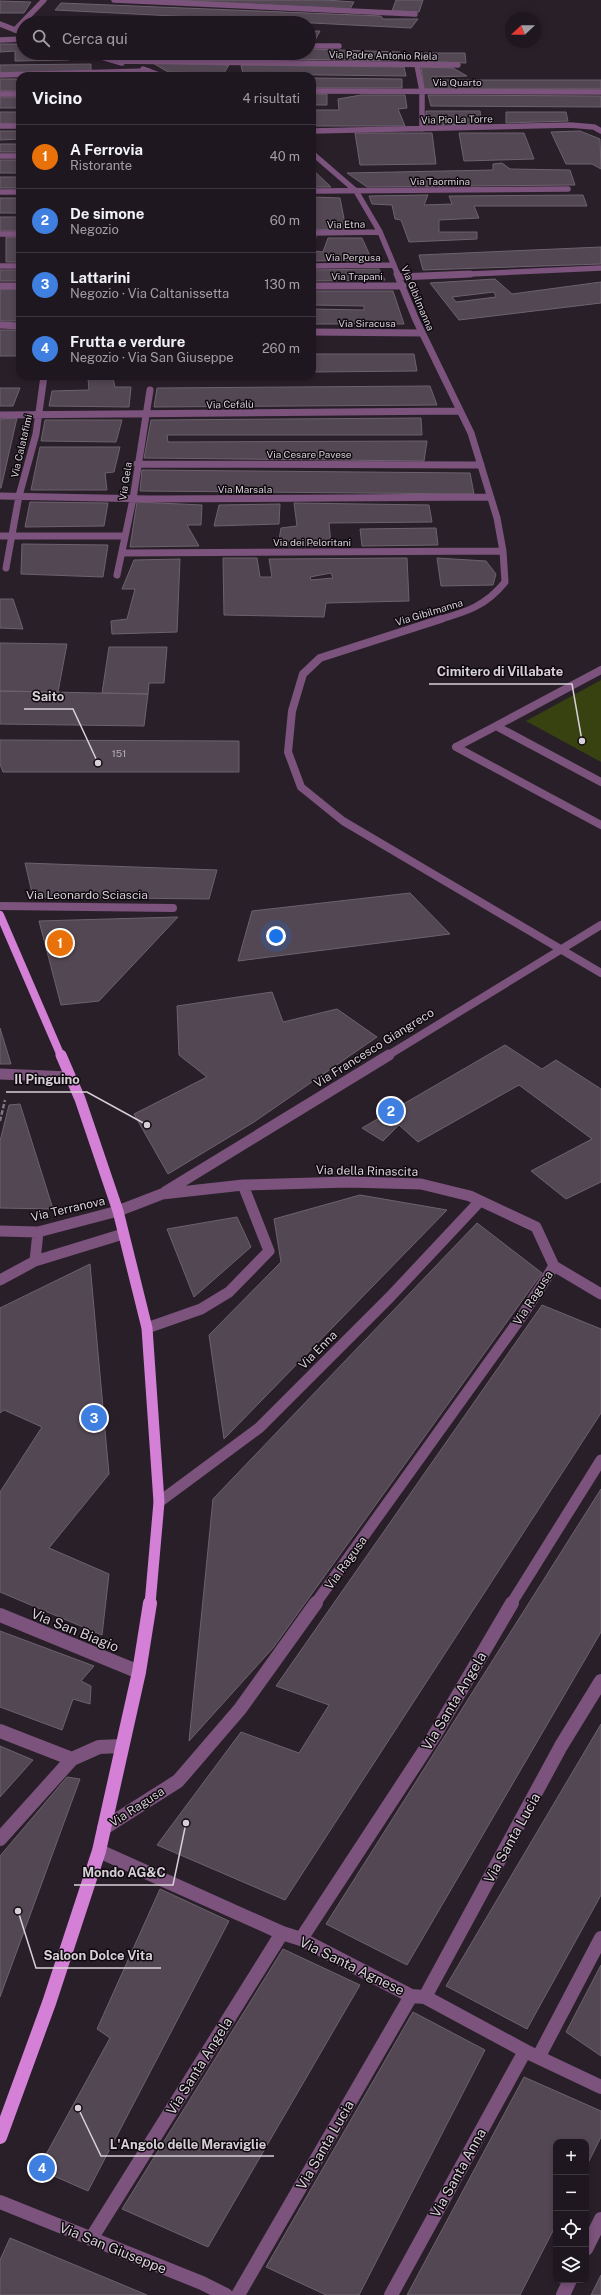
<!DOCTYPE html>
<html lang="it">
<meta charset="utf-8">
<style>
body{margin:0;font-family:"Public Sans",sans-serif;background:#272028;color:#f1f3f6}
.controls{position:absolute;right:12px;bottom:12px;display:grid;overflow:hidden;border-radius:8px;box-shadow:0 2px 6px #0003}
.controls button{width:36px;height:36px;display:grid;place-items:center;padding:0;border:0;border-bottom:1px solid #3c363d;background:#1f171f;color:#f1f3f6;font:20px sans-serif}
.compass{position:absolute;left:505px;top:12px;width:36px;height:36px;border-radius:50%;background:#1f171f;box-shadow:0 2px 6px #0003;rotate:248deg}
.you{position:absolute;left:276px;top:936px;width:14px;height:14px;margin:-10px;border:3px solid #fff;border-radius:50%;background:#1a73e8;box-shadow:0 0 0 6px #1a73e833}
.badge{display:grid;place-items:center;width:26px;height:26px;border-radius:50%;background:#7c3aed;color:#fff;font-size:13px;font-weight:700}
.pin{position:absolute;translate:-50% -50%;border:2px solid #fff;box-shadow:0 1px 4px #0006}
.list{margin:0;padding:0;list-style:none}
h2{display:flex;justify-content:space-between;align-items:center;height:52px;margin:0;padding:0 16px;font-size:17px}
h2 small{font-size:13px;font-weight:400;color:#a19fa4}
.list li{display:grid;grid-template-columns:26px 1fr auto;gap:12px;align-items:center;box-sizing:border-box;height:64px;padding:0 16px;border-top:1px solid #3c363d}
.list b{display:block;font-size:15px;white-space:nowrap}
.list p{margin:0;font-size:13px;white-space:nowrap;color:#a19fa4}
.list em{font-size:13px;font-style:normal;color:#a19fa4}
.icon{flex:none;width:22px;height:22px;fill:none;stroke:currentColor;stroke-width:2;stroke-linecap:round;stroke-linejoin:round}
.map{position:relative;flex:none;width:601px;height:2295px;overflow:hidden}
.search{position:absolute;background:#1f171f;box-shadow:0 2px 6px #0003;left:16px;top:16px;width:300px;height:44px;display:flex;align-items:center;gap:10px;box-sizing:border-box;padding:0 14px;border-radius:22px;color:#a19fa4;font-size:15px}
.panel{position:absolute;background:#1f171f;box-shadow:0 2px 6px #0003;left:16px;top:72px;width:300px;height:308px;border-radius:12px}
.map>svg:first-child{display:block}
</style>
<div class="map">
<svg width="601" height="2295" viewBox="0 0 601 2295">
<rect width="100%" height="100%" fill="#291f29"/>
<!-- green -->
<path fill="#384110" d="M601,680V762L526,721Z"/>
<!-- building -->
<path fill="#534753" stroke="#6d616d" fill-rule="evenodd" d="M166,0H326L354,2L350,9Z
M396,0H423L419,12L392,11Z
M0,1L31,2L24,13H0Z
M61,3L381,16L383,19H418L411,28L55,10Z
M47,18L199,23H46Z
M309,31H320L314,42H309Z
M0,44H23V53H59L70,56L69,60L15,61V51L0,52Z
M309,49L400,52L399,61L114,56L107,53H309Z
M422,53H465L466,63L420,61Z
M153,63L229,65L224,73L168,72Z
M91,64V71L0,73V65Z
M241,65L404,67L406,76L243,74Z
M421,67L453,68L467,76L432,77L431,80H601V89H424Z
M312,78L402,79V88H312Z
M0,79H20V91H0Z
M312,94H327V105H312Z
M361,95H405L407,108L398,109L405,126H312V110H339L338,99Z
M428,95L601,96V107L431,106Z
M0,97H20V108H0Z
M426,111H480L482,124L425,125Z
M0,112H20V125L0,124Z
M506,112H566L568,121L506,123Z
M0,131H20V139L0,140Z
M580,131L600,139L601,169L592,164H566L551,132Z
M355,133H432L436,164L360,165Z
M459,133H524L534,159L464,161Z
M0,144H20V152H0Z
M0,160H20V173H0Z
M502,163L510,169L570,170L575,185L367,187L347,173L493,170V164Z
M312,169L331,187H312Z
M0,177H20V188H0Z
M428,195L424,205L452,204L449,196L583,195L587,206H474L479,218L439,220V232H477V239L409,242L401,220L395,219L392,205L372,204L369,196Z
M312,197L340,198L346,229L312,230Z
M0,198H20V213H0Z
M0,217H20V231H0Z
M312,236H316L314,251L323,252L328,238H362L372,260L312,261Z
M6,237H20V262H6Z
M601,247V264L423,270L419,255Z
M379,269L385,280L312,281V270Z
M0,270H20V281H0Z
M495,279L512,294L601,282V303L459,320L430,283ZM494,292L496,297L456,302L452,297Z
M0,289H20V321H0Z
M312,291H393L404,324H312V309L364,310V306L312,305Z
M0,330H20V356H0Z
M312,354H414L417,371L312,372Z
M64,376H123L113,378L115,387H131L129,407L49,406L52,391L89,390L88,378Z
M430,386L437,405L154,407L157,388Z
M0,388H20L13,406H0Z
M17,418L1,488H0V419Z
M421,418L422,435H167L168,442L427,441L424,461L144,458L151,420Z
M45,420H122L116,442L41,441Z
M40,447H120L114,472L105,473L107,490H31Z
M142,470L470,473L474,494L140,491Z
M30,502L108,503L104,526L25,527Z
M137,502L202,505L201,525H187L199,546L130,547Z
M294,503L429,505L432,522L329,523L331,545L278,546L281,528L297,526Z
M280,504L279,524L214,526L219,505Z
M436,528L438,545L362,546L360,529Z
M22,544L108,545L103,577L21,574Z
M223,558H257L260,577H272L269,559L407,558L409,601L326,603L324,617L224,615ZM331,573L333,578L311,580L310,577Z
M437,558L486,561L496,574L493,585L441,586Z
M180,559L177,632L112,634L111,621L127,619L135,589H122L134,560Z
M0,599H13L23,629L0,628Z
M0,643L67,644L58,692L0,691Z
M109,647H167L164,683H149L148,694L102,693Z
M0,691L148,694L144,726L0,724Z
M0,740L239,741V772H3L0,764Z
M25,863L217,870L209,899L33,897Z
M410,893L450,934L238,961L252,911Z
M178,917L99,1001L61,1005L39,921Z
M272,992L283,1022L337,1009L377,1037L254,1122L168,1174L134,1114L207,1077L179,1055L177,1006Z
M0,1028L11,1064H0Z
M505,1045L542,1069L556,1060L601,1089V1182L566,1199L531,1171L592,1139L519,1085L418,1142L399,1125L383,1141L362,1128Z
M20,1104L53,1209L0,1208V1141L9,1105Z
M360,1195L447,1210L224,1439L209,1335L281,1262L274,1219Z
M237,1217L251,1247L194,1297L167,1229Z
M477,1223L542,1273L273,1648L189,1741L213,1499Z
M90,1264L109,1474L49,1548L109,1574L102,1635L0,1592V1492L42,1427L4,1410L0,1413V1308Z
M542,1305L601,1329V1413L285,1900L157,1845L241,1732L299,1753L329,1705L276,1686Z
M601,1489V1632L407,1965L326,1924Z
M0,1631L94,1666L81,1681L91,1686L90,1704L73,1699L62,1730L0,1707Z
M601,1724V1895L527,2029L446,1986Z
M0,1746L33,1760L0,1797Z
M67,1777L80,1779L0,1997V1856Z
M160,1889L229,1921L88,2191L38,2169L110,2038L97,2029Z
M283,1949L360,1985L208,2247L122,2209Z
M601,1965V2056L566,2032Z
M413,2012L485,2050L359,2295H326L266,2267Z
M524,2077L601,2111V2137L586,2167V2142H556V2225L520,2295H407Z
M10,2238L147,2295H0V2260Z
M601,2275V2295H591Z"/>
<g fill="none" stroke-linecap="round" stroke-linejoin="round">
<!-- path -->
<path stroke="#807780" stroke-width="2.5" stroke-dasharray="4.5 2" stroke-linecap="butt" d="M0,1121L5,1100"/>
<!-- minor-far4 -->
<path stroke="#7b537c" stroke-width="5.5" d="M114,0L415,14
M0,24L23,33
M15,30L44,0
M0,40L23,39
M309,46H339
M88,53L122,63
M116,61L458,65
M417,65L422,91V129
M143,69L162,76
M0,75L149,71
M312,91L601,92
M0,94H20
M0,126H20
M312,131L570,125L594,127L601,131
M312,153L356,191L380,232L398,275
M0,156H20
M312,191L568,189
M0,192H20
M312,233L380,232
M0,234H20
M0,266H20
M312,266L394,265
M448,275L601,268"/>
<!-- minor-far3 -->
<path stroke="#7b537c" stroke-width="7" d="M397,274L416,320L471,433L497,518L503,551L505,582C486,606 466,612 438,620
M399,277L470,274
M0,286H20
M312,286H403
M0,325L20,326
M312,332L422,333
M0,415L460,411
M137,464L481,465
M0,496L151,499L490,497
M0,536H125
M122,553L503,551
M6,568L19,496L36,434L44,376
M117,575L133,499L150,390"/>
<!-- minor-far2 -->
<path stroke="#7b537c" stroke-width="8" d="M441,619L320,658L303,674L292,711L288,752L301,787L343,821L601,973
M496,726L601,670
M456,747L601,825
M456,747L496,726L601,782
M0,906L173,908
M387,1056L601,925"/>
<!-- minor-far1 -->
<path stroke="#7b537c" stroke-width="11" d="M0,1074L70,1077
M165,1192L389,1055
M0,1231L38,1232L118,1211L162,1194L243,1185L348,1182L421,1184L470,1196L536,1227L554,1266L601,1294
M35,1261L38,1232
M0,1280L35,1261L123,1234
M147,1328L201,1309L229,1292L269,1251L243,1185
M159,1502L259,1428L390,1297L480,1201
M315,1604L522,1316L554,1266
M511,1604L601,1460"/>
<!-- minor -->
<path stroke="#7b537c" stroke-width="14" d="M0,1615L139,1672
M0,1731L72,1759
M104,1828L178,1781L240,1709L316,1603
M0,1839L72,1759L99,1747L121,1746
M99,1851L282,1933L301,1939L411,1996L425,1997L525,2051L601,2087
M301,1939L434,1736L512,1603
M425,1997L561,1746L601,1681
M539,2056L601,1938
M0,2202L202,2283L226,2295
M91,2239L282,1933
M586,2249L601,2219
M238,2295L411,1996
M391,2295L525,2051
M563,2295L570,2280"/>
<!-- major-far2 -->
<path stroke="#d480d7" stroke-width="8" d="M0,915L61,1056"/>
<!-- major-far1 -->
<path stroke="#d480d7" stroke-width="11" d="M61,1055L80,1099L118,1211L147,1328L159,1502L150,1604"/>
<!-- major -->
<path stroke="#d480d7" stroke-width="14" d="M0,2137L49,2003L99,1851L139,1672L150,1603"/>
</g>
<g text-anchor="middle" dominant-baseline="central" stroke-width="3" stroke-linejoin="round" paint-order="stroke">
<!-- far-street labels -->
<g font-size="10" fill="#d7d0d7" stroke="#0f0a0f">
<text transform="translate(383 55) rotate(1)">Via Padre Antonio Riela</text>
<text x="457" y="82">Via Quarto</text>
<text transform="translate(457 119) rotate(-1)">Via Pio La Torre</text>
<text x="440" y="181">Via Taormina</text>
<text transform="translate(346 224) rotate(-1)">Via Etna</text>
<text x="353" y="257">Via Pergusa</text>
<text x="357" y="276">Via Trapani</text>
<text transform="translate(418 298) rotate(67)">Via Gibilmanna</text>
<text x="367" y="323">Via Siracusa</text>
<text transform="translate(230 404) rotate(-1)">Via Cefalù</text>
<text transform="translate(21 446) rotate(-77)">Via Calatafimi</text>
<text x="309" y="454">Via Cesare Pavese</text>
<text transform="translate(125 481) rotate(-81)">Via Gela</text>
<text x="245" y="489">Via Marsala</text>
<text x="312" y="542">Via dei Peloritani</text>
<text transform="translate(429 612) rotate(-17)">Via Gibilmanna</text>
</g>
<!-- number labels -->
<g font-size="10" fill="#b6aeb6">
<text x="119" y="753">151</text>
</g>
<!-- street labels -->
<g font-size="12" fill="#d7d0d7" stroke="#0f0a0f">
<text x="87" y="895">Via Leonardo Sciascia</text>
<text transform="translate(374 1048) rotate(-32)">Via Francesco Giangreco</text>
<text transform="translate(367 1171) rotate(1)">Via della Rinascita</text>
<text transform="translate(68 1209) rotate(-13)">Via Terranova</text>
<text transform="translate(533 1298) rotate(-57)">Via Ragusa</text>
<text transform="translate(318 1350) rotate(-45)">Via Enna</text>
<text transform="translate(346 1563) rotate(-54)">Via Ragusa</text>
<text transform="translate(137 1807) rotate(-33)">Via Ragusa</text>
</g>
<!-- near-street labels -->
<g font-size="14" fill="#d7d0d7" stroke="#0f0a0f">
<text transform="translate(75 1630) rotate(22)">Via San Biagio</text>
<text transform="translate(454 1701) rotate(-59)">Via Santa Angela</text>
<text transform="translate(512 1838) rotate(-61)">Via Santa Lucia</text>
<text transform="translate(352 1966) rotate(26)">Via Santa Agnese</text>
<text transform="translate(199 2066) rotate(-58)">Via Santa Angela</text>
<text transform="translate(325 2145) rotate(-60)">Via Santa Lucia</text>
<text transform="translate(458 2173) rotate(-61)">Via Santa Anna</text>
<text transform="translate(113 2248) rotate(22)">Via San Giuseppe</text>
</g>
</g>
<!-- callouts -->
<path fill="none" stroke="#d7d0d7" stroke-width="1.5" d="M582 741L572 684H429M98 763L73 709H24M147 1125L87 1092H6M186 1823L173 1885H74M18 1911L36 1968H161M78 2108L101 2156H274"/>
<g fill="#d7d0d7" stroke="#0f0a0f" stroke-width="1.5">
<circle cx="582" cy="741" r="4"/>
<circle cx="98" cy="763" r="4"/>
<circle cx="147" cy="1125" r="4"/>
<circle cx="186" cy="1823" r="4"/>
<circle cx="18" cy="1911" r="4"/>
<circle cx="78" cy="2108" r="4"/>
</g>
<g font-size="13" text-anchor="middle" font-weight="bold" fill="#d7d0d7" stroke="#0f0a0f" stroke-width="3" stroke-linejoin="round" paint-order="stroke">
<text x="500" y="676">Cimitero di Villabate</text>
<text x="48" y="701">Saito</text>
<text x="47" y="1084">Il Pinguino</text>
<text x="124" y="1877">Mondo AG&amp;C</text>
<text x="98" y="1960">Saloon Dolce Vita</text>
<text x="188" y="2149">L'Angolo delle Meraviglie</text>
</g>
</svg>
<div class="controls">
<button>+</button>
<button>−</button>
<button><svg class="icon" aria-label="locate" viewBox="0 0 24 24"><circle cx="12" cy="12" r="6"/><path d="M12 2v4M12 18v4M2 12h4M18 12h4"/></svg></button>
<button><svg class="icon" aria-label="layers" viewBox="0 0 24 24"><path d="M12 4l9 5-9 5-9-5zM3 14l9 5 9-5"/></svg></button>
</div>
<svg class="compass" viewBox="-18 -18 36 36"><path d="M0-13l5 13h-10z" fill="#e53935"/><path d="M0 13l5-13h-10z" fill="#a19fa4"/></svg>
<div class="you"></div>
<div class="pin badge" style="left:60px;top:943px;background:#e8710a">1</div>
<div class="pin badge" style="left:391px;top:1111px;background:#3f7fe0">2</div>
<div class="pin badge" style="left:94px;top:1418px;background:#3f7fe0">3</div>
<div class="pin badge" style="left:42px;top:2168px;background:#3f7fe0">4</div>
<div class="search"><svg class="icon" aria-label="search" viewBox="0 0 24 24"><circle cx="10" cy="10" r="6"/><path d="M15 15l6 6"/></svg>Cerca qui</div>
<section class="panel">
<h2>Vicino<small>4 risultati</small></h2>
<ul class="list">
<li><span class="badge" style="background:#e8710a">1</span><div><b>A Ferrovia</b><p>Ristorante</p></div><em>40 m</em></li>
<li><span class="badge" style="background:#3f7fe0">2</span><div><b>De simone</b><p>Negozio</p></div><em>60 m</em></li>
<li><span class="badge" style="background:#3f7fe0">3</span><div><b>Lattarini</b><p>Negozio · Via Caltanissetta</p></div><em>130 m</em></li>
<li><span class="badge" style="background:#3f7fe0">4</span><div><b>Frutta e verdure</b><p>Negozio · Via San Giuseppe</p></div><em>260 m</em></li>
</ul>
</section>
</div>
